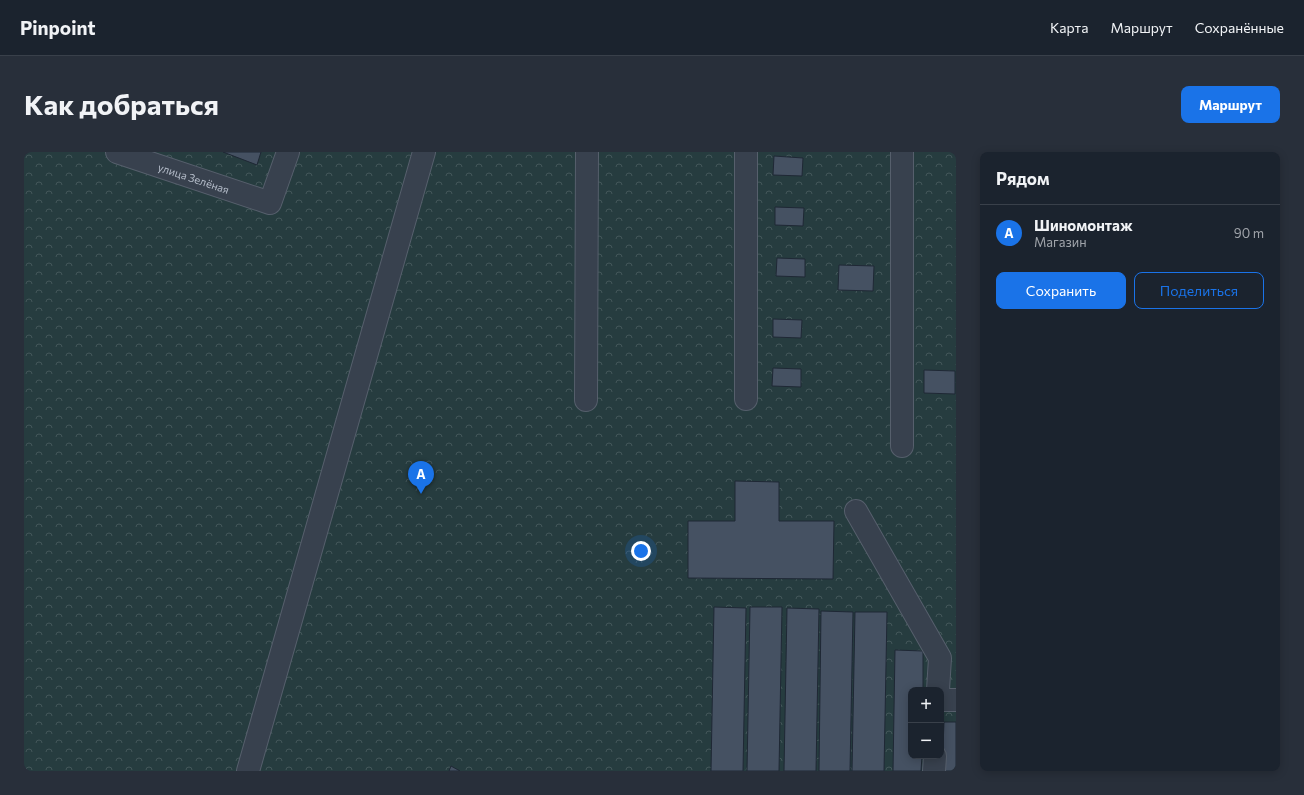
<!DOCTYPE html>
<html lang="ru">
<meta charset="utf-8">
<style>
body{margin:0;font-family:Commissioner,sans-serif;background:#282f3a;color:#f1f3f6}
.controls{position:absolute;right:12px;bottom:12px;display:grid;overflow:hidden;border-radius:8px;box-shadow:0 2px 10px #0003}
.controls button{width:36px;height:36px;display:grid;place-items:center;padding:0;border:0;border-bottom:1px solid #39404a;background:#1b232e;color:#f1f3f6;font:20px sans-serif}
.you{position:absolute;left:617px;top:399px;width:14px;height:14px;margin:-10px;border:3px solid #fff;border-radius:50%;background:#1a73e8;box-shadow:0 0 0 6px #1a73e833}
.badge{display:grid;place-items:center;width:26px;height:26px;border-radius:50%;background:#1a73e8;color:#fff;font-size:13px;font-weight:700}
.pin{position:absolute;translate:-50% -33px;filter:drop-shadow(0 1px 2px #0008)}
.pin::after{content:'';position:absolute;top:21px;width:14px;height:12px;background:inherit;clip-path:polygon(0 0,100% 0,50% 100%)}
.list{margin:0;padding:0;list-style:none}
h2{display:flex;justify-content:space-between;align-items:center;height:52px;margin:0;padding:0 16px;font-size:17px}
h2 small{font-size:13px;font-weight:400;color:#a0a4aa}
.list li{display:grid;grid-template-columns:26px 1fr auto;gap:12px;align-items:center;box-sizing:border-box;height:56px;padding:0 16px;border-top:1px solid #39404a}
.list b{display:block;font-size:15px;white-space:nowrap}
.list p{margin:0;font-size:13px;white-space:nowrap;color:#a0a4aa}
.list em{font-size:13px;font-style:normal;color:#a0a4aa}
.actions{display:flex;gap:8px;padding:12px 16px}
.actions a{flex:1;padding:9px 0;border:1px solid #1a73e8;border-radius:8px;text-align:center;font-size:14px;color:#1a73e8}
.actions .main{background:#1a73e8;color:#fff}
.map{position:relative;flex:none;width:932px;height:619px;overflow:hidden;border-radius:8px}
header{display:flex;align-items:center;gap:24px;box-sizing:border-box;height:56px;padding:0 20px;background:#1b232e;border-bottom:1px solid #39404a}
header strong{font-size:19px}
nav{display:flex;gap:22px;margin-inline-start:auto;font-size:14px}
.intro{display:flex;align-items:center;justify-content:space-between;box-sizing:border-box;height:96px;padding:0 24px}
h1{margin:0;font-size:28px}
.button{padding:10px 18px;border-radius:8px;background:#1a73e8;color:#fff;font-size:14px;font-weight:700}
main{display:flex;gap:24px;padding:0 24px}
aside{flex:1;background:#1b232e;border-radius:8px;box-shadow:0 2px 10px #0003}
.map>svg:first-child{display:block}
</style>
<header>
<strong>Pinpoint</strong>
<nav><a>Карта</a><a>Маршрут</a><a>Сохранённые</a></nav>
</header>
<div class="intro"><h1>Как добраться</h1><a class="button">Маршрут</a></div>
<main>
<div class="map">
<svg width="932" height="619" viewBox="0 0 932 619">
<defs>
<pattern id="park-crowns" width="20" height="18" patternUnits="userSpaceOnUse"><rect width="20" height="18" fill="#263c3f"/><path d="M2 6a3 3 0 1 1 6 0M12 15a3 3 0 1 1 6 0" fill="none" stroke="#435659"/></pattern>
</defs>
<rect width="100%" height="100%" fill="#242f3e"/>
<!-- park -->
<path fill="url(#park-crowns)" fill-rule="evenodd" d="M0,0H932V619H0ZM887,538H917V604H887Z"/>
<!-- building -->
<path fill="#455162" stroke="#1f2835" d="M199,0H237L233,13Z
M750,4L779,6L778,24L749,23Z
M751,55L780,56L779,74L751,73Z
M753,106L781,107V125L752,124Z
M815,113L850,114L849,139L814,138Z
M749,167L778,168L777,186L749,185Z
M749,216L777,217V235L748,234Z
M900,218L931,219V242L900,241Z
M711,329L755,330V369H810L809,427L664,426V369H711Z
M690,455L722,456L719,619H687Z
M726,455H758L755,619H723Z
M763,456L795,457L792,619H760Z
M797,459L829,460L826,619H795Z
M831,460H863L860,619H828Z
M871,498L899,499V538H887V604H898L897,619H869Z
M920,570H932V619H918Z
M427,614L436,619H425Z"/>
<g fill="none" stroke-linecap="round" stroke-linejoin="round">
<defs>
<g id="minor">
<path id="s1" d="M93,0L246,51L264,0"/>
<path d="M722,0V247"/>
<path d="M562,248L563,0"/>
<path d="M878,294V0"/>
<path d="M832,359L916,506L914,538"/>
<path d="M917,548H932"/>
<path d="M224,619L400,0"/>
<path d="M910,619L911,604"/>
</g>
</defs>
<!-- minor casing -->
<use href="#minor" stroke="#565f6c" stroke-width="24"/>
<!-- minor -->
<use href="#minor" stroke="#38414e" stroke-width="22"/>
</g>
<g text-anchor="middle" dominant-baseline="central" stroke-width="3" stroke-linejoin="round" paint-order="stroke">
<!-- street labels -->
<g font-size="11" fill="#b4bcc9" stroke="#1d2633">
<text stroke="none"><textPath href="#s1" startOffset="81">улица Зелёная</textPath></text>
</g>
</g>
</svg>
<div class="controls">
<button>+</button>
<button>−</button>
</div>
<div class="you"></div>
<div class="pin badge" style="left:397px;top:342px">A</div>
</div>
<aside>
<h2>Рядом<small></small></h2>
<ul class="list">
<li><span class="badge">A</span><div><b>Шиномонтаж</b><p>Магазин</p></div><em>90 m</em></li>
</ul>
<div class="actions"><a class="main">Сохранить</a><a>Поделиться</a></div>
</aside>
</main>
